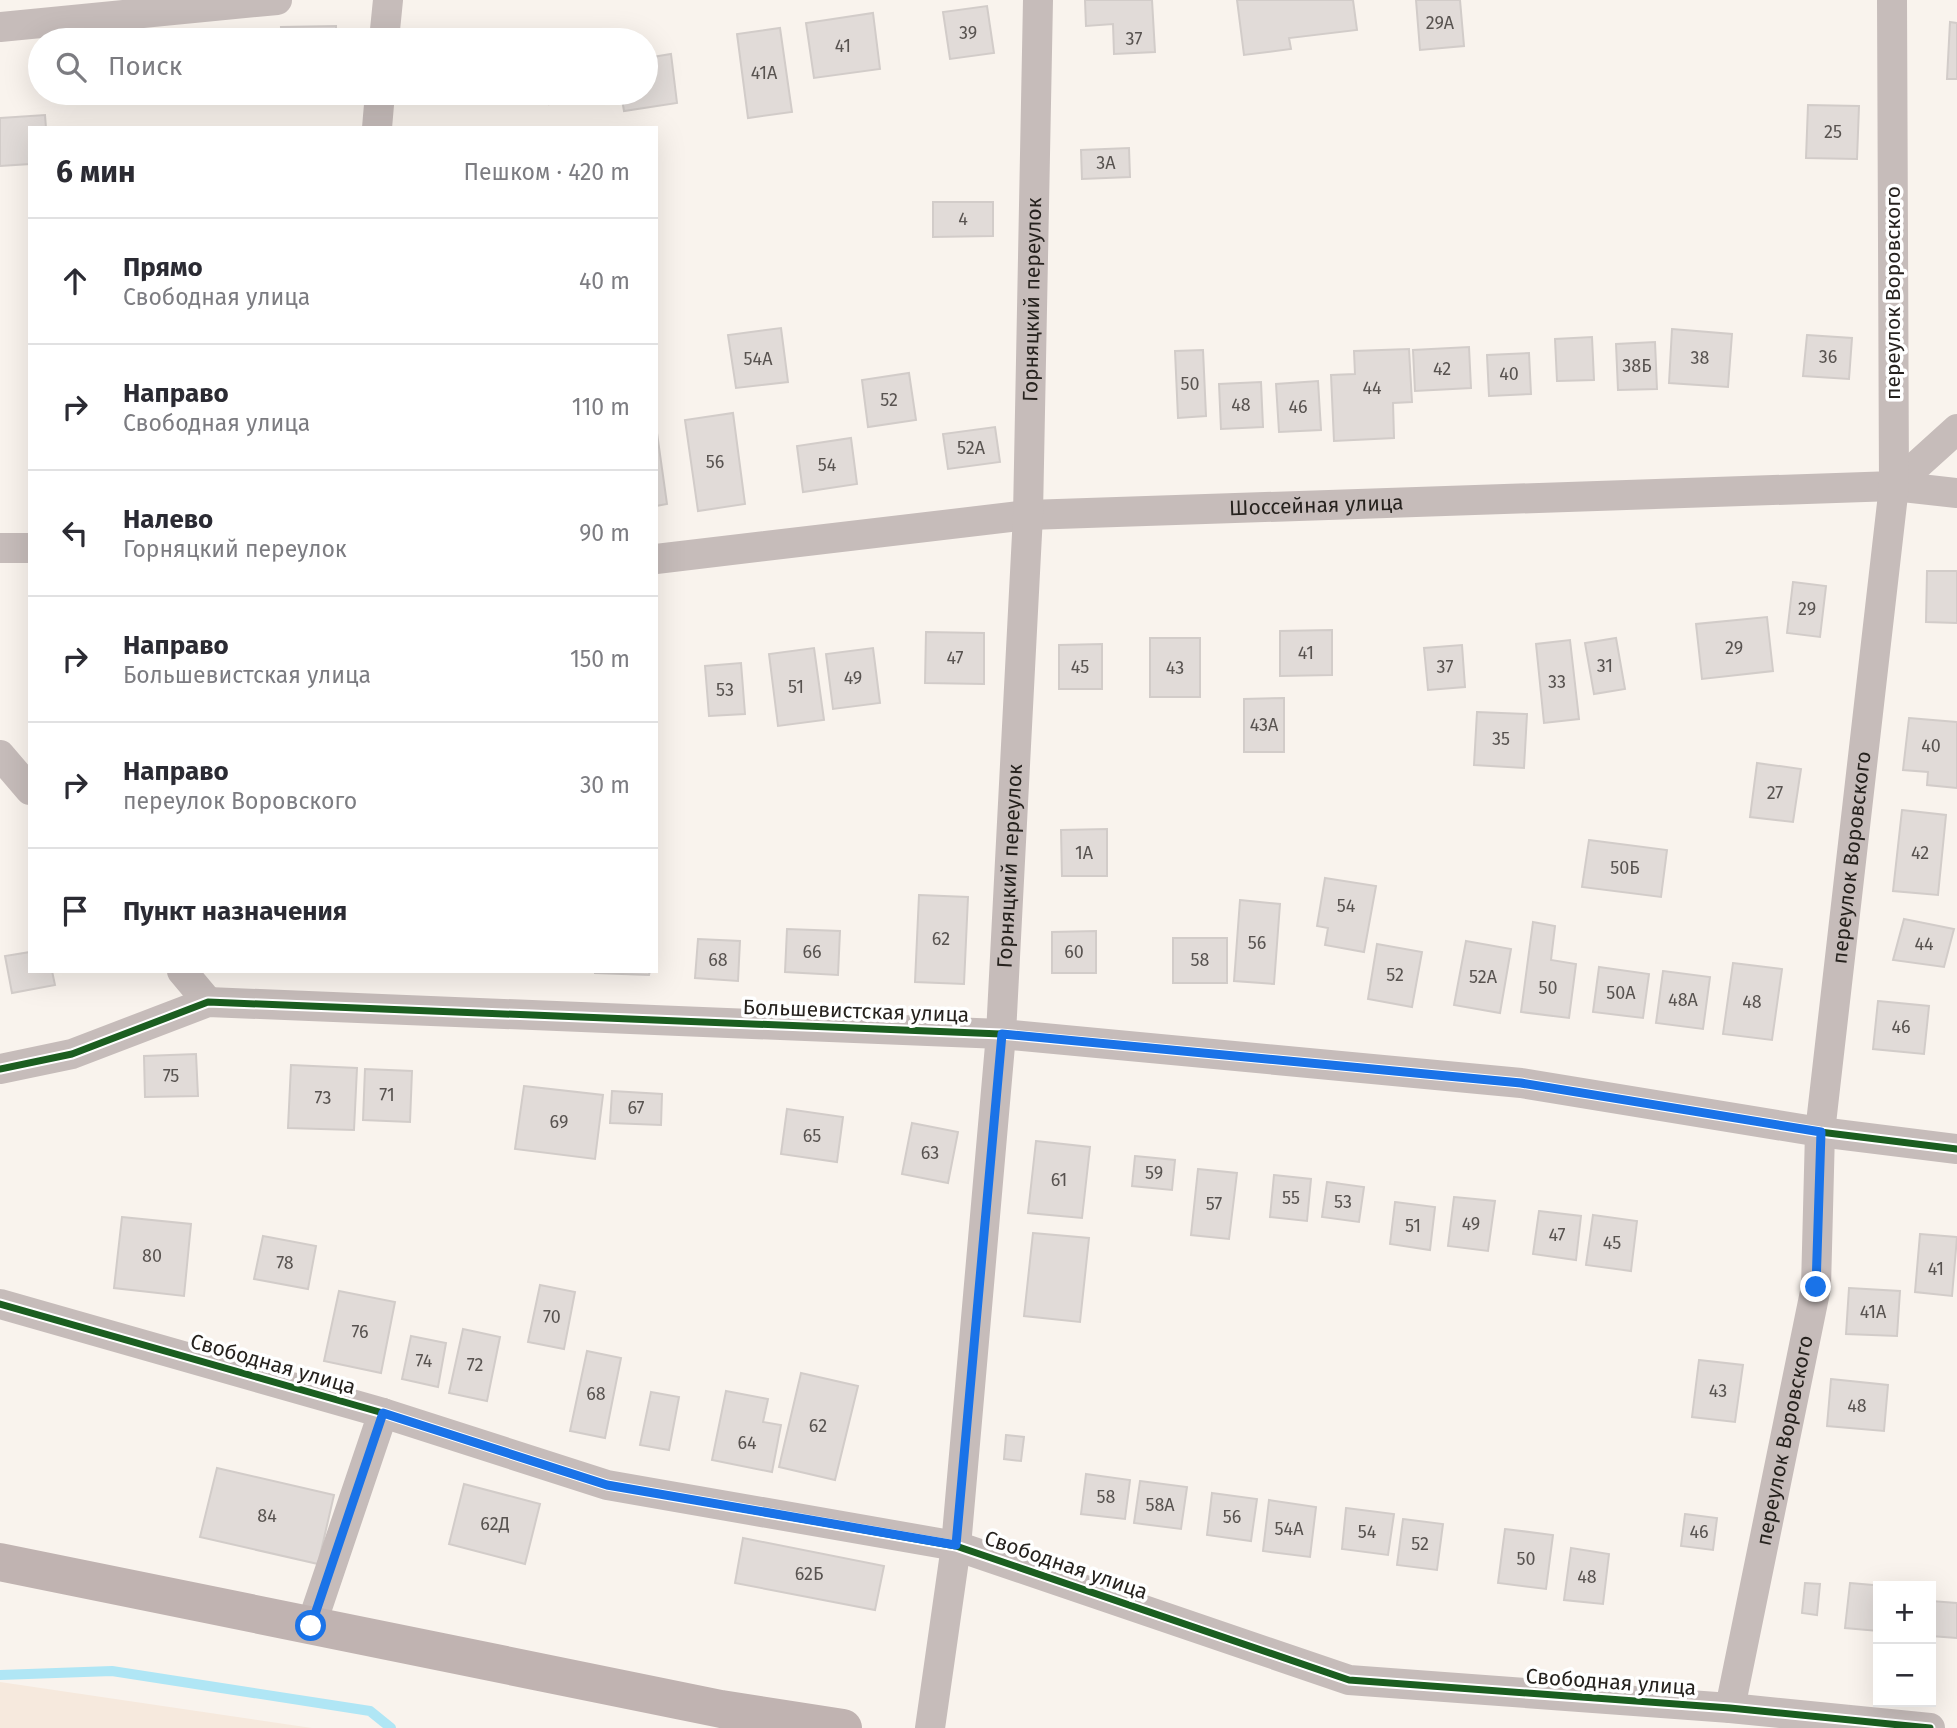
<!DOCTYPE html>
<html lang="ru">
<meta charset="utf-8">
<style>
body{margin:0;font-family:"Fira Sans",sans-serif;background:#f7f7f7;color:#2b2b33}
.controls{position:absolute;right:21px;bottom:21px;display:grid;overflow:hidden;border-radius:0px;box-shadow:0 7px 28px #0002}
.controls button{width:63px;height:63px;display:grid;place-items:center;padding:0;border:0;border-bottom:2px solid #e1e1e2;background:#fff;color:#2b2b33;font:35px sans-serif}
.stop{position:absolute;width:21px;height:21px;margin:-16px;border:5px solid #1a73e8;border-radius:50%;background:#fff}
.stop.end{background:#1a73e8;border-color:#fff;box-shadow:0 2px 7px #0008}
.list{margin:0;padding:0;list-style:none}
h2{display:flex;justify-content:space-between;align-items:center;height:91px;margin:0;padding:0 28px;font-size:30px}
h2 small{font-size:23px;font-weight:400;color:#7c7c81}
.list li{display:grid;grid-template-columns:46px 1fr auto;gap:21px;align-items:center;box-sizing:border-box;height:126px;padding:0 28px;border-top:2px solid #e1e1e2}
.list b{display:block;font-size:26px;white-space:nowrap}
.list p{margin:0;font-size:23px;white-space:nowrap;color:#7c7c81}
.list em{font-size:23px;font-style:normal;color:#7c7c81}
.icon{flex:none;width:38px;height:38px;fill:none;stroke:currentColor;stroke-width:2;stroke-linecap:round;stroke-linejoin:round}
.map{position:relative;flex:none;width:1957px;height:1728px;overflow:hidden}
.search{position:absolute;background:#fff;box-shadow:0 7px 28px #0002;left:28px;top:28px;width:630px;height:77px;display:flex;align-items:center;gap:18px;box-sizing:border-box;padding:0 24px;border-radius:38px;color:#7c7c81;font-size:26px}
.panel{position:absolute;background:#fff;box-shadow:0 7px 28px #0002;left:28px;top:126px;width:630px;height:847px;border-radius:0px}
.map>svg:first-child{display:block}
</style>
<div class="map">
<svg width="1957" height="1728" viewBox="0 0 1957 1728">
<rect width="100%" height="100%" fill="#f9f3ed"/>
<!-- built -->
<path fill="#f6e9dd" d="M0,1682L312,1728H0Z"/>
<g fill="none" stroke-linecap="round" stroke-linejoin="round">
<!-- stream -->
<path stroke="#b0e6f5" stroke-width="10" d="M0,1675L112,1671L370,1711L391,1728"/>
</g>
<!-- building -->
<path fill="#e1dbd8" stroke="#d2ccc9" stroke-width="2" d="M1085,0H1152L1155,52L1114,54L1113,24L1086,26Z
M1237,0H1353L1357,30L1289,38L1291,49L1244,55Z
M1416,0H1460L1464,46L1420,50Z
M987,6L994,53L950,59L943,12Z
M873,13L880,69L814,78L806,23Z
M1950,22L1957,23V79H1947Z
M336,26V40H282L281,27Z
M780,28L792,112L748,118L737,34Z
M671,54L677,103L624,111L621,93H646V58Z
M548,93H613V95L549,104Z
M1808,105L1859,106L1857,159L1806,158Z
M45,115L46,128H30V164L0,166V118Z
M1129,148L1130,177L1082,179L1081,150Z
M933,202H993V236L933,237Z
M781,328L788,382L736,388L728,335Z
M1672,329L1732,334L1728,387L1669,383Z
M1807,335L1852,338L1849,379L1803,376Z
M1592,337L1594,380L1557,381L1555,339Z
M1655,342L1657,389L1618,390L1616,344Z
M1469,347L1471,388L1415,391L1413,350Z
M1409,349L1412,402L1393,403L1394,438L1334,441L1331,375L1355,374L1354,351Z
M1203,350L1206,416L1178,418L1175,351Z
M1529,353L1531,394L1489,396L1487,355Z
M909,373L916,420L868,427L862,380Z
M1318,381L1321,430L1279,432L1276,384Z
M1261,382L1263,427L1221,429L1219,384Z
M733,413L745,504L698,511L685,420Z
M656,426L667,504L656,506Z
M995,427L1000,462L948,469L943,434Z
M851,438L857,484L803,492L797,446Z
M1927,571H1957V623L1926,622Z
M1793,582L1826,586L1820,637L1787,633Z
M1767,617L1773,671L1702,679L1696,624Z
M1332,630V675L1280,676V631Z
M926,632L984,633V684L925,683Z
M1150,638H1200V697H1150Z
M1616,638L1625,689L1594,694L1585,643Z
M1570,640L1579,719L1544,723L1536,644Z
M1102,644V689H1059V645Z
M1462,645L1465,687L1428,690L1424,648Z
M814,648L824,720L778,726L769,654Z
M873,648L880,703L833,709L826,654Z
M741,663L745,714L709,716L705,666Z
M1284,698V752H1244V699Z
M1477,712L1527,714L1524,768L1474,765Z
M1909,718L1957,722V788L1927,785L1928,772L1903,770Z
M1757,763L1801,769L1793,822L1750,817Z
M1902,810L1946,815L1938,895L1893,891Z
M1107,829V876H1062L1061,830Z
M1589,840L1667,850L1661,897L1582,887Z
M1325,878L1376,886L1364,952L1325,945L1328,928L1317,926Z
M919,895L968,897L964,984L915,982Z
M1240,900L1280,904L1274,984L1234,981Z
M1904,919L1954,929L1944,967L1893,960Z
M1533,922L1555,926L1551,960L1576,964L1569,1018L1521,1012Z
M787,929L840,931L838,975L785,972Z
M1096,931V973H1052V932Z
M1173,938H1227V983H1173Z
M698,939L740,941L738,981L695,978Z
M1466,941L1511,949L1500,1013L1454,1005Z
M1377,944L1422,952L1412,1007L1368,999Z
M30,952V971H52L55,985L12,993L5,956Z
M1733,963L1782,969L1772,1040L1723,1034Z
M1599,967L1649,974L1643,1018L1593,1012Z
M595,971H650L649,975L595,973Z
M1663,971L1710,977L1703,1029L1656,1023Z
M1878,1001L1929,1006L1924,1054L1873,1049Z
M196,1054L198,1096L145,1097L144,1056Z
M291,1065L357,1068L354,1130L288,1128Z
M365,1069L412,1071L410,1122L363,1120Z
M524,1086L603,1095L595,1159L515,1149Z
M612,1091L662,1094L661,1125L610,1123Z
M787,1109L843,1117L837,1162L781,1154Z
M912,1123L958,1132L948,1183L902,1174Z
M1036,1141L1090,1147L1082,1218L1028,1213Z
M1135,1156L1175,1160L1172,1190L1132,1186Z
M1198,1169L1237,1173L1229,1239L1191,1235Z
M1274,1175L1311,1179L1307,1221L1270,1217Z
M1327,1182L1364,1187L1359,1222L1322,1217Z
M1454,1197L1495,1201L1488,1251L1448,1246Z
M1395,1202L1435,1207L1430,1250L1390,1244Z
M1539,1211L1581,1216L1576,1260L1533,1254Z
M1593,1215L1637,1221L1631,1271L1586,1265Z
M122,1217L191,1224L184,1296L114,1288Z
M1033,1233L1089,1238L1080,1322L1024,1316Z
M1920,1234L1957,1237L1952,1296L1915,1292Z
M263,1236L316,1246L308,1289L254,1279Z
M540,1285L575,1292L564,1349L528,1342Z
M1849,1288L1900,1291L1897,1336L1846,1334Z
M339,1291L395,1302L381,1373L324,1361Z
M463,1329L500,1337L487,1401L449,1393Z
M411,1336L446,1343L438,1387L402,1379Z
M587,1351L621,1358L605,1438L570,1431Z
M1699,1360L1743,1365L1735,1422L1692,1417Z
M801,1373L858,1386L835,1480L779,1467Z
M1831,1379L1888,1385L1884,1431L1827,1426Z
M726,1391L768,1399L763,1422L781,1425L772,1472L712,1460Z
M651,1392L679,1397L669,1450L640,1445Z
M1006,1435L1024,1437L1021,1461L1004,1459Z
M217,1468L334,1495L318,1564L200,1537Z
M1086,1474L1130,1480L1125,1519L1081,1514Z
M1140,1481L1187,1487L1181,1529L1134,1523Z
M464,1484L540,1504L525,1564L449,1544Z
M1212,1493L1257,1499L1251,1541L1207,1535Z
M1269,1500L1316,1507L1310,1557L1263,1551Z
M1346,1508L1394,1514L1388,1555L1342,1549Z
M1685,1514L1717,1518L1713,1550L1681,1546Z
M1403,1519L1443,1524L1437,1570L1397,1565Z
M1505,1529L1553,1535L1546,1589L1498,1583Z
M743,1538L884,1566L875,1610L735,1583Z
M1571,1548L1609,1554L1603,1604L1564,1600Z
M1805,1583L1820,1584L1817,1615L1802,1613Z
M1850,1583L1885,1586H1878V1631L1845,1628Z
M1931,1601L1957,1603V1638L1931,1636Z"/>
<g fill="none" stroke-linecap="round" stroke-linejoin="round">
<!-- street -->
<g stroke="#c6bcba" stroke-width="30">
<path d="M0,27L277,0"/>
<path d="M384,40L388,0"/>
<path d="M377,128L380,93"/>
<path d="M1894,486L1957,429"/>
<path d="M0,548H30"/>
<path id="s1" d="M656,559L1028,515L1894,486L1957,493"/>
<path d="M0,755L30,790"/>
<path d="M182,971L208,1002"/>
<path d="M0,1069L72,1054L208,1002L1001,1034L1521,1083L1820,1132L1957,1149"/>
<path d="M0,1304L383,1413L607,1485L956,1546L1349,1680L1730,1708L1930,1728"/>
<path d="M311,1626L383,1413"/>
<path id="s2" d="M1730,1708L1816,1287L1820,1132L1894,486L1892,0"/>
<path id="s3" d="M930,1728L956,1546L1001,1034L1028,515L1038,0"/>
</g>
<!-- primary -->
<path stroke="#c0b3b1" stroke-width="38" d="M0,1562L721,1709L843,1728"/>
<defs>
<path id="cycleway" d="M0,1069L72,1054L208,1002L1001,1034L1521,1083L1820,1132L1957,1149
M0,1304L383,1413L607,1485L956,1546L1349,1680L1730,1708L1930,1728"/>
</defs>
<!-- cycleway casing -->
<use href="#cycleway" stroke="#fff" stroke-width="11"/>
<!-- cycleway -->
<use href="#cycleway" stroke="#1b5e20" stroke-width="7"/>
</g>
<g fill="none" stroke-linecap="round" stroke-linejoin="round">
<!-- route -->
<path stroke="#1a73e8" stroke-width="9" d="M311,1626L383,1413L607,1485L956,1545L1002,1034L1521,1083L1821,1132L1816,1287"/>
</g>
<g text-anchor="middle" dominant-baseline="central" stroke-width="7" stroke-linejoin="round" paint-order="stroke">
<!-- number labels -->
<g font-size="18" fill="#585350">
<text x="1440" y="23">29А</text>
<text x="968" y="33">39</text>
<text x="1134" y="39">37</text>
<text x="843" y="46">41</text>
<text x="764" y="73">41А</text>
<text x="1833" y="132">25</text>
<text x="1106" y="163">3А</text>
<text x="963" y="219">4</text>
<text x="1828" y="357">36</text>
<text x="1700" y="358">38</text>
<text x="758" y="359">54А</text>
<text x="1637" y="366">38Б</text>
<text x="1442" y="369">42</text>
<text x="1509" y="374">40</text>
<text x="1190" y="384">50</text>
<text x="1372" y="388">44</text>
<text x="889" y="400">52</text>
<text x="1241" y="405">48</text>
<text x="1298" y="407">46</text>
<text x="971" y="448">52А</text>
<text x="715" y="462">56</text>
<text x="827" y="465">54</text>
<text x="1807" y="609">29</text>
<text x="1734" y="648">29</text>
<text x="1306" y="653">41</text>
<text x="955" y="658">47</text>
<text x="1605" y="666">31</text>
<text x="1080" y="667">45</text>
<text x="1445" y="667">37</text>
<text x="1175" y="668">43</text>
<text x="853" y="678">49</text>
<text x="1557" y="682">33</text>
<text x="796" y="687">51</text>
<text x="725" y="690">53</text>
<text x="1264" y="725">43А</text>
<text x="1501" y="739">35</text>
<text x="1931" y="746">40</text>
<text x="1775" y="793">27</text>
<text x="1084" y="853">1А</text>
<text x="1920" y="853">42</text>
<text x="1625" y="868">50Б</text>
<text x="1346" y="906">54</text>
<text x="941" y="939">62</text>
<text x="1257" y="943">56</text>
<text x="1924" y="944">44</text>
<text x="812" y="952">66</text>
<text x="1074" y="952">60</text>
<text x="718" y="960">68</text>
<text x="1200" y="960">58</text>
<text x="1395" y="975">52</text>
<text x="1483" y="977">52А</text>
<text x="1548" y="988">50</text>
<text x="1621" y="993">50А</text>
<text x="1683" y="1000">48А</text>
<text x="1752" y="1002">48</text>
<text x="1901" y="1027">46</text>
<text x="171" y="1076">75</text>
<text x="387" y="1095">71</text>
<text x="323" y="1098">73</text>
<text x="636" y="1108">67</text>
<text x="559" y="1122">69</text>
<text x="812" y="1136">65</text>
<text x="930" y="1153">63</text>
<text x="1154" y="1173">59</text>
<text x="1059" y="1180">61</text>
<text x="1291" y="1198">55</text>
<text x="1343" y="1202">53</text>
<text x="1214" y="1204">57</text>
<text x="1471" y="1224">49</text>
<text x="1413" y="1226">51</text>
<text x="1557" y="1235">47</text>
<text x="1612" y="1243">45</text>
<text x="152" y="1256">80</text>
<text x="285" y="1263">78</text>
<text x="1936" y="1269">41</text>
<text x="1873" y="1312">41А</text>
<text x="552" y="1317">70</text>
<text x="360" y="1332">76</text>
<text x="424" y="1361">74</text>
<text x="475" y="1365">72</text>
<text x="1718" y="1391">43</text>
<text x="596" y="1394">68</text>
<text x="1857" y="1406">48</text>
<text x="818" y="1426">62</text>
<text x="747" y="1443">64</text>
<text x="1106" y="1497">58</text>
<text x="1160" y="1505">58А</text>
<text x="267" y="1516">84</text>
<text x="1232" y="1517">56</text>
<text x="495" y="1524">62Д</text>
<text x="1289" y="1529">54А</text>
<text x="1367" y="1532">54</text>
<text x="1699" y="1532">46</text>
<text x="1420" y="1544">52</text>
<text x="1526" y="1559">50</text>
<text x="809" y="1574">62Б</text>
<text x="1587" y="1577">48</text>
</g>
<!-- street labels -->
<g font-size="21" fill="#26221e" stroke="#fff">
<text transform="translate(1893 293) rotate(-90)">переулок Воровского</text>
<text stroke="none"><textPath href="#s3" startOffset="1433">Горняцкий переулок</textPath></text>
<text stroke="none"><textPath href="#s1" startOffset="663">Шоссейная улица</textPath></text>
<text stroke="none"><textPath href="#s2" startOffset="861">переулок Воровского</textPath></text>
<text stroke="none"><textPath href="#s3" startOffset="866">Горняцкий переулок</textPath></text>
<text transform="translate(856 1011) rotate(2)">Большевистская улица</text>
<text transform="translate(273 1364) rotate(16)">Свободная улица</text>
<text stroke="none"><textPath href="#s2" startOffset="273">переулок Воровского</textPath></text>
<text transform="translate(1066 1565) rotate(19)">Свободная улица</text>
<text transform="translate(1611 1682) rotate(4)">Свободная улица</text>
</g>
</g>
</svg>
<div class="controls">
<button>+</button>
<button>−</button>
</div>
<div class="stop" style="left:311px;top:1626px"></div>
<div class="stop end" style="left:1816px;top:1287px"></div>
<div class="search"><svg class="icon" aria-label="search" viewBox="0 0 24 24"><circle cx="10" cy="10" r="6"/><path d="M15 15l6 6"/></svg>Поиск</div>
<section class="panel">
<h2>6 мин<small>Пешком · 420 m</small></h2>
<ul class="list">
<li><svg class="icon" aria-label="ahead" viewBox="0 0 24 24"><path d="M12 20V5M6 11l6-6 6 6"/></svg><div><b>Прямо</b><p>Свободная улица</p></div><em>40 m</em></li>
<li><svg class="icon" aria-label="right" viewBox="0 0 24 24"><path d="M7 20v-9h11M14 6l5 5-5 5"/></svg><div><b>Направо</b><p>Свободная улица</p></div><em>110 m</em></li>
<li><svg class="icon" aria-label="left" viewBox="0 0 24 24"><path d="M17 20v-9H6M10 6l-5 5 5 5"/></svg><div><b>Налево</b><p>Горняцкий переулок</p></div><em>90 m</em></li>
<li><svg class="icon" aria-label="right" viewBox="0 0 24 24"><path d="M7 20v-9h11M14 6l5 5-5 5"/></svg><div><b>Направо</b><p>Большевистская улица</p></div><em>150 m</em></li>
<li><svg class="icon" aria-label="right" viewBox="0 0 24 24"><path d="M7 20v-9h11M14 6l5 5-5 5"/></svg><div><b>Направо</b><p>переулок Воровского</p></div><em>30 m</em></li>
<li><svg class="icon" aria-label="arrive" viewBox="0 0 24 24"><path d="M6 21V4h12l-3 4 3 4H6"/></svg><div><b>Пункт назначения</b></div></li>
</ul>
</section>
</div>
